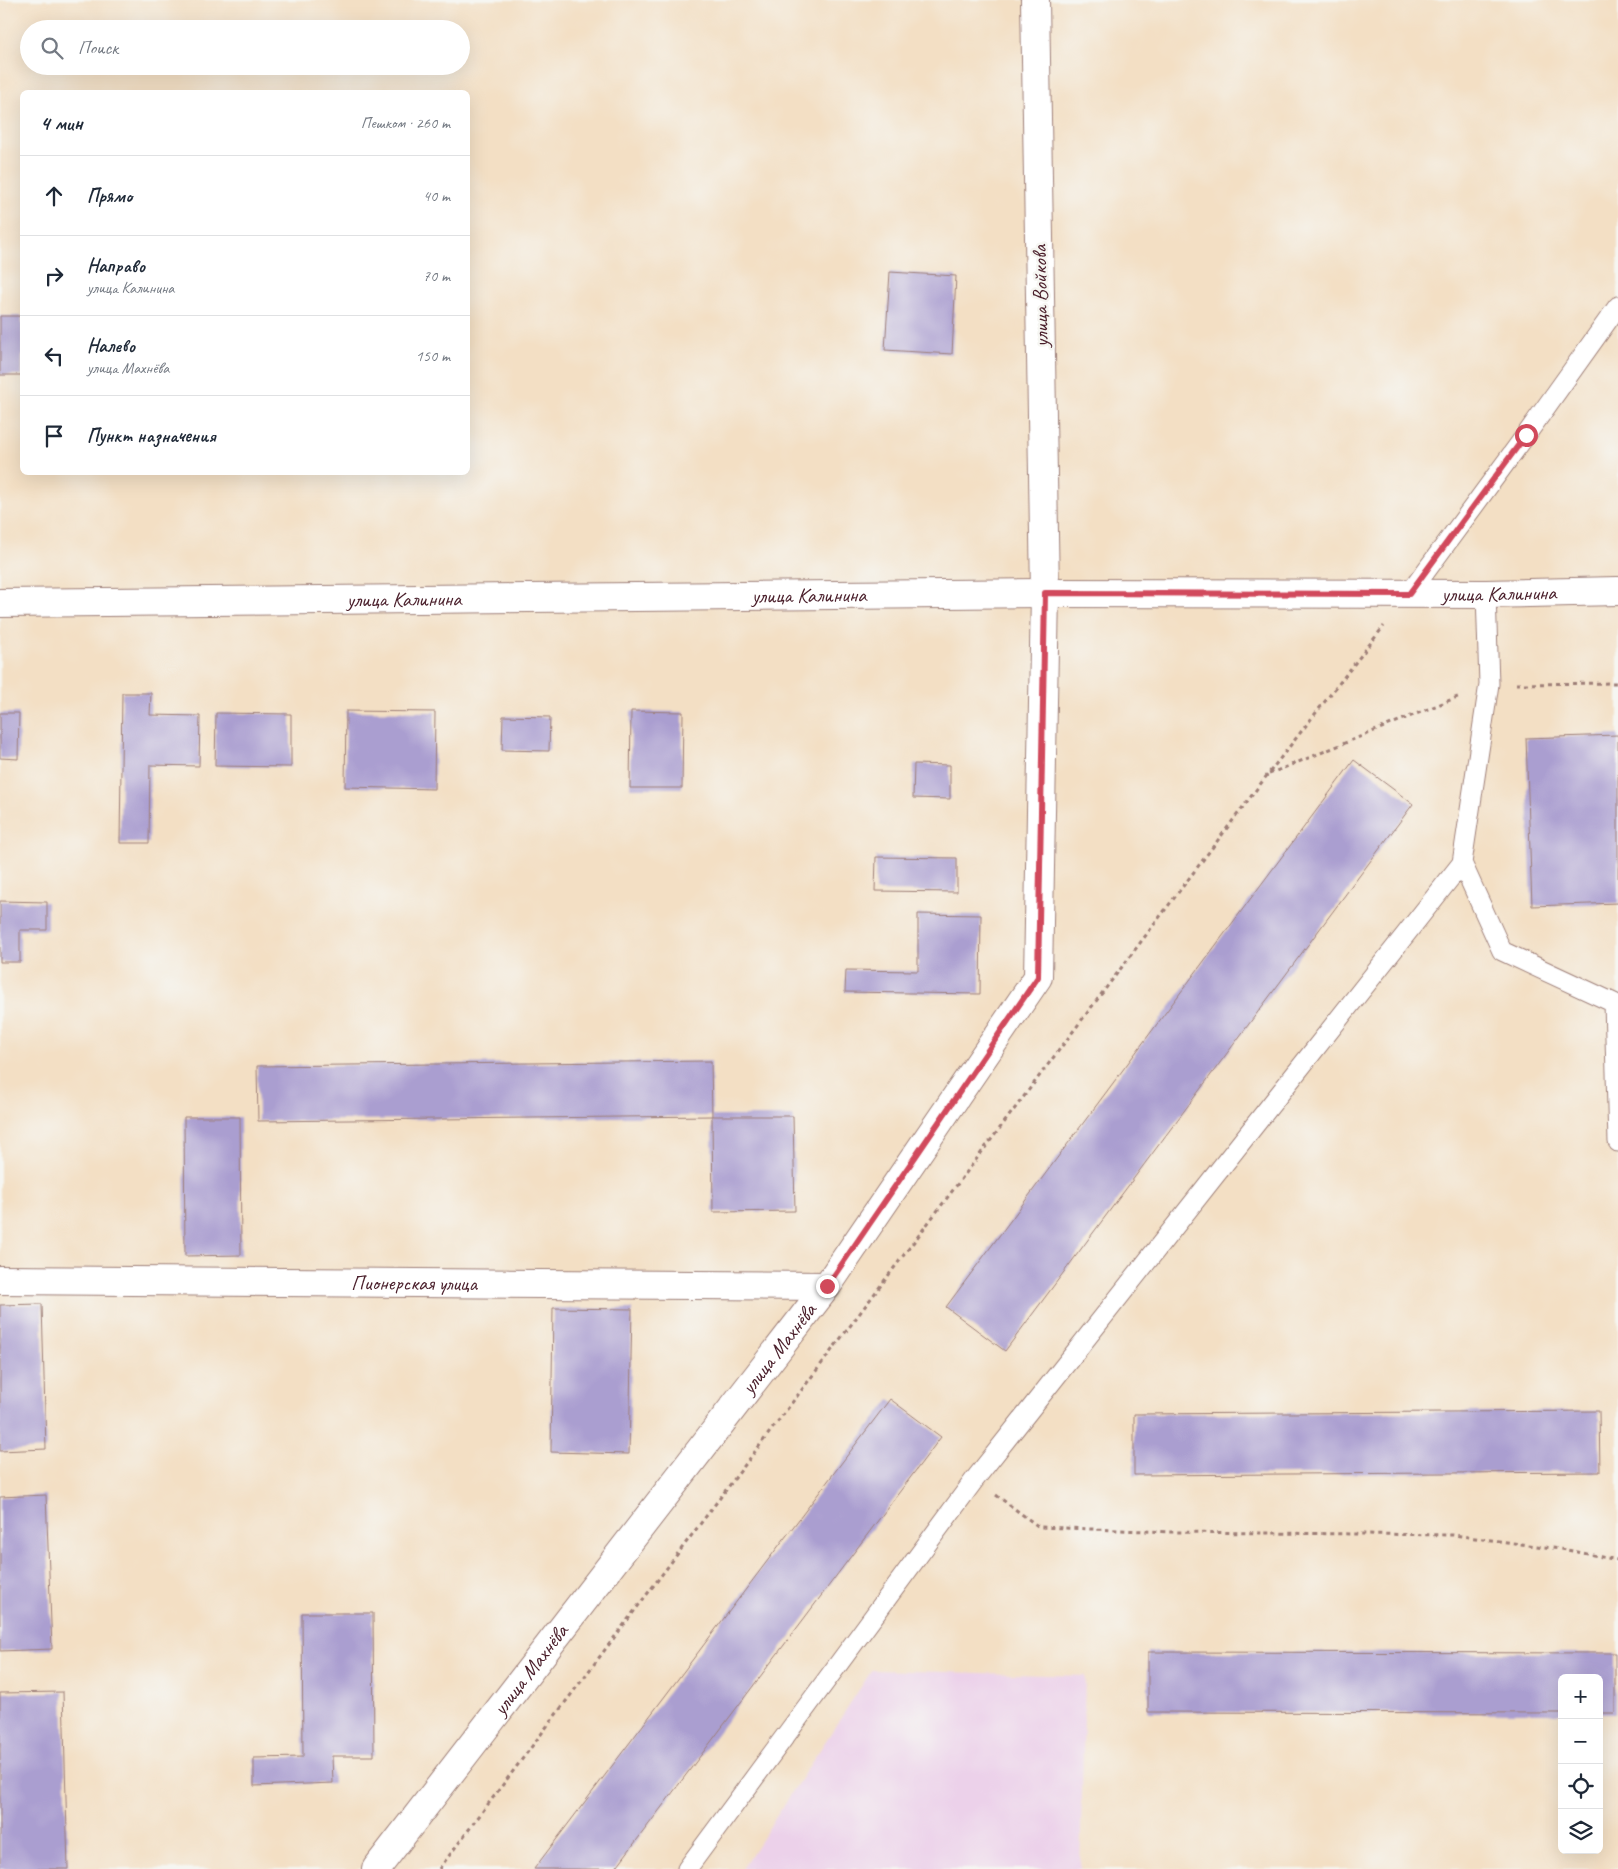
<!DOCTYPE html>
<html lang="ru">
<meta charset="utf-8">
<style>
body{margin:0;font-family:Caveat,sans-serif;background:#f2f2f3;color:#1f2937}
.controls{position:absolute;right:15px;bottom:15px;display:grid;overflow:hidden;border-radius:8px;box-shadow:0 5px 20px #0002}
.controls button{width:45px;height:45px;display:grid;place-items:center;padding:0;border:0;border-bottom:1px solid #e0e1e3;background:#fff;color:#1f2937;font:25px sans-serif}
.stop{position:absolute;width:15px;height:15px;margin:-11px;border:4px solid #d1495b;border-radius:50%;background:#fff}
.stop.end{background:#d1495b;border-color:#fff;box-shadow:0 1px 5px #0008}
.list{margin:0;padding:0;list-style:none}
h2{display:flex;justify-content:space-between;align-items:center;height:65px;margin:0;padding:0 20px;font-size:21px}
h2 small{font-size:16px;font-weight:400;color:#747a83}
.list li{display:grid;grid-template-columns:32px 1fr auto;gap:15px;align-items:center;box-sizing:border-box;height:80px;padding:0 20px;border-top:1px solid #e0e1e3}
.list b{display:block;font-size:19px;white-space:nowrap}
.list p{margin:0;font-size:16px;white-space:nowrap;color:#747a83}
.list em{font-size:16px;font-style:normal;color:#747a83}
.icon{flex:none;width:28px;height:28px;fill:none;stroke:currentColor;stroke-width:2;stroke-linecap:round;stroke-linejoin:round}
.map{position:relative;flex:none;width:1618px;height:1869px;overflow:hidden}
.search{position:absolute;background:#fff;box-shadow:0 5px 20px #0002;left:20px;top:20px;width:450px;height:55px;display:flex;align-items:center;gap:12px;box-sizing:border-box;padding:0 18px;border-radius:28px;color:#747a83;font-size:19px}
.panel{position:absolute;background:#fff;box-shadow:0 5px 20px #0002;left:20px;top:90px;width:450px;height:385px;border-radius:8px}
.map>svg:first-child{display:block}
</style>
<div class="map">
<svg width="1618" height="1869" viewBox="0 0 1618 1869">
<rect width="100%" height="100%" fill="#f6f6f2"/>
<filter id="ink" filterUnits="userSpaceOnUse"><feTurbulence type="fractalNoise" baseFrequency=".02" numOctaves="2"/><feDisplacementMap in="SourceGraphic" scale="10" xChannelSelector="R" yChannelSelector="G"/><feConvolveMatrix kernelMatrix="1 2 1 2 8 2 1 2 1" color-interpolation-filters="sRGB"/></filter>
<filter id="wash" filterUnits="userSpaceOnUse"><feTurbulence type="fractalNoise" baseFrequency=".0096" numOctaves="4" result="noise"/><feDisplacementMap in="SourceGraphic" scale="20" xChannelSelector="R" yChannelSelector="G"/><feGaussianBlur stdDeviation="1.12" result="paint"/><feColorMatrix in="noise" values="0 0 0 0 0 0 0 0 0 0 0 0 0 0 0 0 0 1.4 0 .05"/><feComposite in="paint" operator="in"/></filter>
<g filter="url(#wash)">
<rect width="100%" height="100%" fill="#f3dfc4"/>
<!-- built -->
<path fill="#ecd1ea" d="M872,1670L1085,1676L1080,1869H742Z"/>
<g id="blocks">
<!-- building -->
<path fill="#aa9ed0" d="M890,272L956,276L952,354L885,350Z
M0,316H22V375H0Z
M122,693H151L150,715L200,716L199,766L150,765L149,843H120Z
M346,711L435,712L434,789L345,787Z
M631,711L683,712L682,788H630Z
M0,713H19L18,759L0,758Z
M216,713L291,714V767L215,766Z
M503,716L550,717L549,751L502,750Z
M1618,735V903L1532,906L1526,738Z
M1354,760L1413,804L1005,1351L946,1307Z
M914,764L950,765V799L913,798Z
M876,857L957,858V892L875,891Z
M0,901L47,902V930H20V962H0Z
M918,914L981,915L980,994L845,992L846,970L918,971Z
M711,1061L712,1116L258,1121L257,1066Z
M712,1116H793L795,1211L713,1212Z
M184,1117H240L241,1255L185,1256Z
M42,1304L46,1449L0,1451V1305Z
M553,1308L632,1309L629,1454L551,1452Z
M890,1399L941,1437L615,1869H534Z
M1599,1411L1600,1472L1134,1475V1414Z
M46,1495L52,1649L0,1651V1497Z
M302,1613H373L374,1756H332L333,1783L254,1786V1758L303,1757Z
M1148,1652L1615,1653V1713H1599V1678H1562V1713L1148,1712Z
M63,1692L68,1869H0V1693Z"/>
</g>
</g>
<g filter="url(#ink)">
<use href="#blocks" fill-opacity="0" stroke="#9e7f78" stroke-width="1"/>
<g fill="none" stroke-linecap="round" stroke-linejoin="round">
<defs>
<path id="lane" d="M1409,594L1526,435L1618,306
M1486,594L1489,684L1462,863L1502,951L1614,1003L1618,1142
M687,1869L975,1479L1462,863"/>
<g id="street">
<path id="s1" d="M0,603L1045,593L1486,594L1618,591"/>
<path id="s2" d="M0,1280L827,1286"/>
<path id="s3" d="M376,1869L827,1286L1038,977L1045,593L1035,0"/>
</g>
</defs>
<!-- lane casing -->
<use href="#lane" stroke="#9e7f78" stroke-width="21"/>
<!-- street casing -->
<use href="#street" stroke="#9e7f78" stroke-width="30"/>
<!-- path -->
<path stroke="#9e7f78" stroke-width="3" stroke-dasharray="4 4" stroke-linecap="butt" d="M1516,684L1618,683
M1269,774L1460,696
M996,1495L1039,1527L1172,1532L1453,1535L1567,1550L1618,1560
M439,1869L1268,774L1384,626"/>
<!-- lane -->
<use href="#lane" stroke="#fff" stroke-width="19"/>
<!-- street -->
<use href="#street" stroke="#fff" stroke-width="28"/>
</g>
</g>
<g fill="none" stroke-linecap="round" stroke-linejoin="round" filter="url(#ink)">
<!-- route -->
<path stroke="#d1495b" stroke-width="6" d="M827,1286L1038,977L1045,593L1409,594L1526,435"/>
</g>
<g text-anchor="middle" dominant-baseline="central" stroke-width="5" stroke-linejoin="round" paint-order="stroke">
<!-- street labels -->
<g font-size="21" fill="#4a1f2b" stroke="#f6f6f2">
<text transform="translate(1040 296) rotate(-91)">улица Войкова</text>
<text stroke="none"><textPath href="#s1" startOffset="1499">улица Калинина</textPath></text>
<text stroke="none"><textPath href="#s1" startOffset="809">улица Калинина</textPath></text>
<text stroke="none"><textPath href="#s1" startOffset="404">улица Калинина</textPath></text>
<text stroke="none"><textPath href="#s2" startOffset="414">Пионерская улица</textPath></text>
<text stroke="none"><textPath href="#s3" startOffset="658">улица Махнёва</textPath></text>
<text stroke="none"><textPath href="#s3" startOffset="252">улица Махнёва</textPath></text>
</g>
</g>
</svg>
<div class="controls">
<button>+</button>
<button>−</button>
<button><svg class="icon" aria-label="locate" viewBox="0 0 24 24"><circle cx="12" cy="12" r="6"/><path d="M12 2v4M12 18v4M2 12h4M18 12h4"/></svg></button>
<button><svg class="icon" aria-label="layers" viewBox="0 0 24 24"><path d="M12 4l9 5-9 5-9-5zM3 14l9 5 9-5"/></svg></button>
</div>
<div class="stop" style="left:1526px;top:435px"></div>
<div class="stop end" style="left:827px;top:1286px"></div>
<div class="search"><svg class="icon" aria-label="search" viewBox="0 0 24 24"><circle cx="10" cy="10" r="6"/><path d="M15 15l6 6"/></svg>Поиск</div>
<section class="panel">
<h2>4 мин<small>Пешком · 260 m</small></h2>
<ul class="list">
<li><svg class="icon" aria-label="ahead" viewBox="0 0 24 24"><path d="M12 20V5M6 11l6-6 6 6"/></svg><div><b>Прямо</b></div><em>40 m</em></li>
<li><svg class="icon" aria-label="right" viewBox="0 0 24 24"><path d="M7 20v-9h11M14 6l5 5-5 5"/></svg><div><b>Направо</b><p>улица Калинина</p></div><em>70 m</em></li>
<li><svg class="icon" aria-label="left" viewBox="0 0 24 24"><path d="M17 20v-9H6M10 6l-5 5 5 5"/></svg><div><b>Налево</b><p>улица Махнёва</p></div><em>150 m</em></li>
<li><svg class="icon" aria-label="arrive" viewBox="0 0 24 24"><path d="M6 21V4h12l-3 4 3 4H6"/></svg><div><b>Пункт назначения</b></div></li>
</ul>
</section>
</div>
